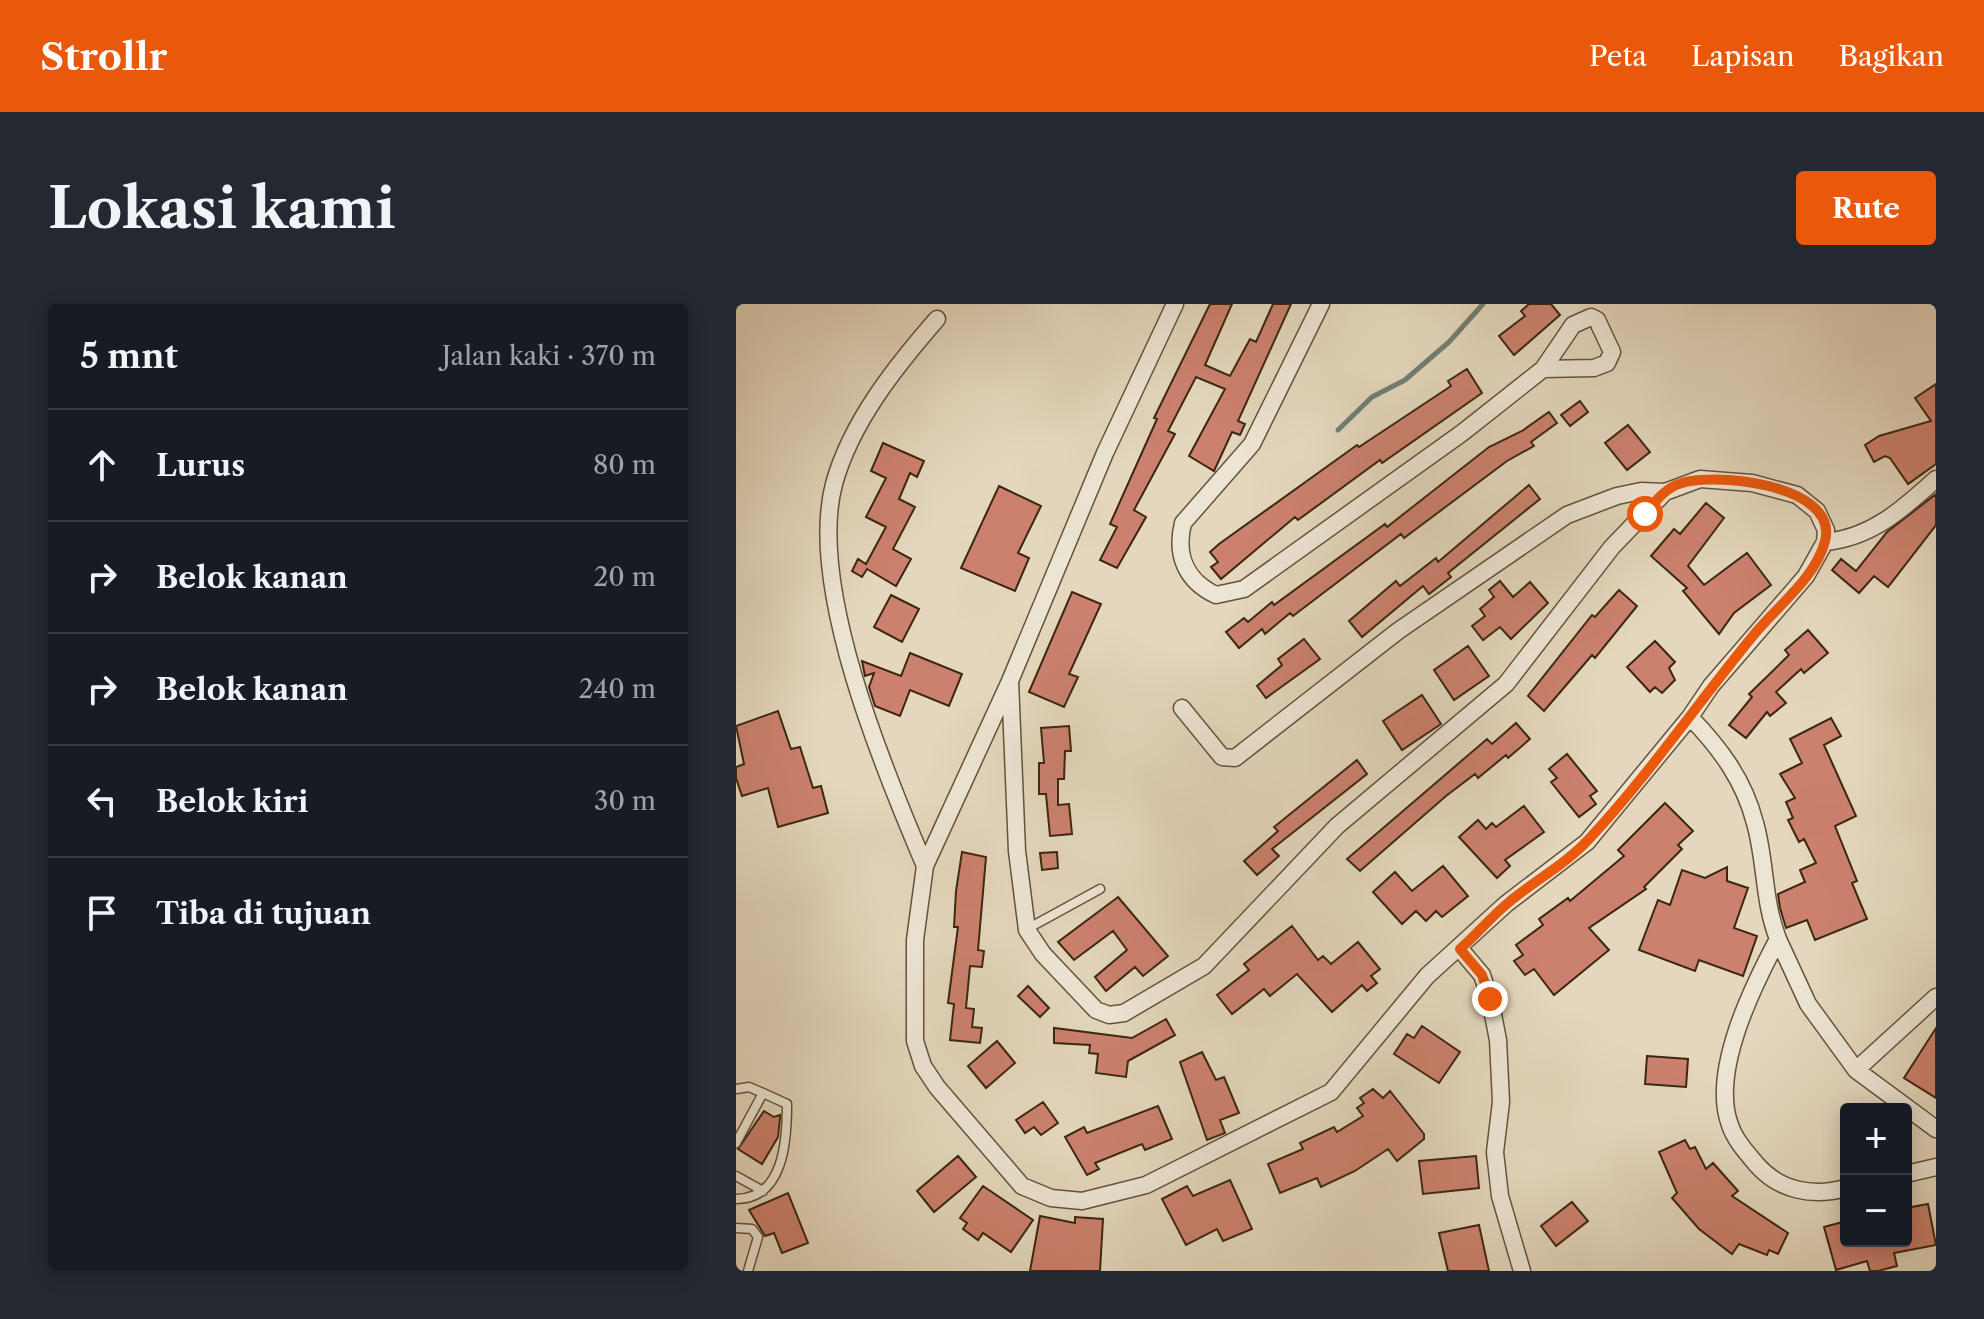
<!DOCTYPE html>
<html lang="id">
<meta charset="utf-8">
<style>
body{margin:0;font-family:"Libre Caslon Text",serif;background:#242831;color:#f1f3f6}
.controls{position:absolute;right:24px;bottom:24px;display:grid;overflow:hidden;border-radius:8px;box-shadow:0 4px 20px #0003}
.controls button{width:72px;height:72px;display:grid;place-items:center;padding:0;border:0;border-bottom:2px solid #363941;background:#171b24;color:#f1f3f6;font:40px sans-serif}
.stop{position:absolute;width:24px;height:24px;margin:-18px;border:6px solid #ea580c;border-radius:50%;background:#fff}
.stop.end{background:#ea580c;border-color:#fff;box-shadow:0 2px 8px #0008}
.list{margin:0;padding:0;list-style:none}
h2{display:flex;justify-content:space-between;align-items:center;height:104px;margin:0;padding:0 32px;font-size:34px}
h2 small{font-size:26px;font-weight:400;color:#9ea1a6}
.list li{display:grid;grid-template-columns:52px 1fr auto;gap:24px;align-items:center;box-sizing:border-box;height:112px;padding:0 32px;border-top:2px solid #363941}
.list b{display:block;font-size:30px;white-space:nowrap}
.list em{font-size:26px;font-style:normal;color:#9ea1a6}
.icon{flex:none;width:44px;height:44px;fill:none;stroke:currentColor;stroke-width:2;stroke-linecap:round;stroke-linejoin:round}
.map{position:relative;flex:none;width:1200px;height:967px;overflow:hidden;border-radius:8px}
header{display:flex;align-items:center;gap:48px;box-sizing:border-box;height:112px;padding:0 40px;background:#ea580c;color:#fff}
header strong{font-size:38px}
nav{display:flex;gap:44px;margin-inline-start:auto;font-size:28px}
.intro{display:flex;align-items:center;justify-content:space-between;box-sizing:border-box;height:192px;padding:0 48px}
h1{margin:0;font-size:56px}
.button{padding:20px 36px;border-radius:8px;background:#ea580c;color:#fff;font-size:28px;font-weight:700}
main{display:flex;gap:48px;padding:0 48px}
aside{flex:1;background:#171b24;border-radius:8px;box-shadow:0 4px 20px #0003}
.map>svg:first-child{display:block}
</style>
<header>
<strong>Strollr</strong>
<nav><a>Peta</a><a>Lapisan</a><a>Bagikan</a></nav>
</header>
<div class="intro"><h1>Lokasi kami</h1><a class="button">Rute</a></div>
<main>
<aside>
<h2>5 mnt<small>Jalan kaki · 370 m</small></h2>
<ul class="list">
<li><svg class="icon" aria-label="ahead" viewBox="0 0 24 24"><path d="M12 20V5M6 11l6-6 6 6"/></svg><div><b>Lurus</b></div><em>80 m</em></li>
<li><svg class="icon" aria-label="right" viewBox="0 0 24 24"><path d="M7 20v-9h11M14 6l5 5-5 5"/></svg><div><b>Belok kanan</b></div><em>20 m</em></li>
<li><svg class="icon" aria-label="right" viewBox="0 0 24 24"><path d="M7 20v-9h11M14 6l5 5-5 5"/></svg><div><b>Belok kanan</b></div><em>240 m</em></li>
<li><svg class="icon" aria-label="left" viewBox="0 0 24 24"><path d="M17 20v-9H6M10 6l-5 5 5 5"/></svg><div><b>Belok kiri</b></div><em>30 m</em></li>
<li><svg class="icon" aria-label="arrive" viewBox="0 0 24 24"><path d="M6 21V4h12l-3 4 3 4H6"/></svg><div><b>Tiba di tujuan</b></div></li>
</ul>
</aside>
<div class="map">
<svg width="1200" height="967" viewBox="0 0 1200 967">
<rect width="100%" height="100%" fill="#e4d7bd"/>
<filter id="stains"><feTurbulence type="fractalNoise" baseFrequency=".0025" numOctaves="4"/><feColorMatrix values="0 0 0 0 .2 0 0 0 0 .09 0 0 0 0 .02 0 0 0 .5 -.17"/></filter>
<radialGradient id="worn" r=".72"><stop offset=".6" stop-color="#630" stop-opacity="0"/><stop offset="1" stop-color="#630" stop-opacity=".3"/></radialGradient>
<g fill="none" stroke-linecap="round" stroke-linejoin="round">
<!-- stream -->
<path stroke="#717f73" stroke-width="5" d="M602,126L636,93L669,76L713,38L747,0"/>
</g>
<!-- building -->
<path fill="#cc816e" stroke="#3b2711" stroke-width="2" d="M474,0H496L469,61L494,72L514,35L520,38L537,0H555L502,117L509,120L504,131L496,128L478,167L453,152L489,85L460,73L432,127L439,130L398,206L410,213L381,264L364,256L381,223L374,220L421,115L418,114Z
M793,0H815L824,11L778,51L763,32L789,12L785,7Z
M731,65L746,89L646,159L644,156L562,216L559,213L485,275L475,263L482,258L474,248L483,240L621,141L623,143L715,82L712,77Z
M1200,80V160L1172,180L1154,154L1149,152L1138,158L1129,141L1143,132L1195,117L1179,94Z
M844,97L852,108L834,122L825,111Z
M813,108L821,119L795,138L798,142L771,157L668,234L665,230L557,312L554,309L529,330L526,325L503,344L490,328L508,314L512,318L536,298L538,301L649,220L651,223L753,143L786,127Z
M892,121L914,148L891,166L869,139Z
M147,139L188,157L181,173L174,169L163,195L179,203L157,245L175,255L160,282L131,265L126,273L116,267L122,255L130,260L150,223L130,213L150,174L135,167Z
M793,181L804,195L712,269L715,273L693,290L687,282L626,333L613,317L660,277L664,282L700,254L702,258Z
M263,182L305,202L282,249L293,254L279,287L225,264Z
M1200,190V221L1152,283L1138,272L1123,289L1096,266L1105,255L1120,267L1151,228Z
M970,199L988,214L952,262L968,281L1011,249L1035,281L998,309L983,330L947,287L951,284L915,252L938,225L944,230Z
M764,277L777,293L794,278L812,299L775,335L764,323L747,336L736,322L749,312L744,305L758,293L753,286Z
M883,286L901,302L859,354L856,351L808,407L792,392L856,311L859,313Z
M336,288L365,300L333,370L342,373L328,403L293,388Z
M155,291L183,305L166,338L138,323Z
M1072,326L1092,349L1068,369L1065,365L1040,388L1050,399L1034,412L1031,408L1010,434L993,421L1016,393L1013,390L1053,351L1049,346Z
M568,335L584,355L530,394L521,382L546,361L542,355Z
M919,337L939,358L933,364L939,376L926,389L919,383L914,388L891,363Z
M732,342L753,372L718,396L698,366Z
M174,349L226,370L213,402L174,386L164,412L139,402L133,383L138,369L129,372L126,357L165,372Z
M686,391L705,420L666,446L647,417Z
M42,407L55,445L64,443L77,484L85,482L92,509L42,523L32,484L6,492L0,474V463L8,460L0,422Z
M1095,414L1105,432L1088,441L1120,512L1099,522L1121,577L1116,579L1131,615L1079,636L1071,616L1050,624L1044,604L1042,590L1069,578L1064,566L1080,559L1068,535L1063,538L1052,516L1057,514L1050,498L1059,494L1044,470L1066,459L1054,435Z
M780,419L794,435L772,454L770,451L742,474L739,470L710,492L624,567L611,555L751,435L756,440Z
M333,422L335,447H329L328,475H322V501L333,500L336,530L314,532L310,490H303V459H308L305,424Z
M831,450L861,487L854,492L860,500L843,513L815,478L821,474L813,465Z
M621,456L631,470L536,545L543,552L521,571L508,557L542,527L538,523Z
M929,499L957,527L942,541L946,545L908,583L910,585L853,624L873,646L818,691L798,665L789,671L778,657L787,651L780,641L807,621L803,615L832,594L834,597L888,552L882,546Z
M788,502L808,528L769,556L774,562L761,574L723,533L742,516L750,525L756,519L760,523Z
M226,548L250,553L242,646L248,647L246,663L234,662L230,704L238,705L236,723L246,724L244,739L214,736L218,700L212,699L222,623H218L220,587Z
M321,548L322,564L306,566L304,549Z
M707,562L732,592L706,613L700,607L690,617L680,607L666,620L637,588L659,568L676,587Z
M991,563V577L1012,584L998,624L1021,632L1007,672L963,656L959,667L903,646L922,596L934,601L946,566L969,574Z
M382,593L432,652L407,672L399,663L370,687L359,673L391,646L377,627L338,656L322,638Z
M556,622L582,656L587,652L595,660L622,638L644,665L635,672L641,679L631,687L626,681L596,708L561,670L534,692L528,685L496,710L481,691L513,666L508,660Z
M292,682L313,704L304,713L282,692Z
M430,715L439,731L392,757L390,773L360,769L362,750L353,749L354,741L318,739V724L396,734Z
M686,722L724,748L703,779L658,750L671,730L678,734Z
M1200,724V794L1168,774Z
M261,737L279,759L250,784L232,762Z
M466,748L480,776L488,773L503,809L484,816L489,829L471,836L444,758Z
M911,752L952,755L950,783L909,780Z
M637,785L647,794L654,787L688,830V835L661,857L652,845L619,867L585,883L581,874L544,889L532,860L567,845L564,839L598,823L601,828L627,812L621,804L628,799L624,794Z
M307,798L322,819L305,831L298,823L289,829L280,816Z
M422,802L436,835L409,846L406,840L359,859L363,865L351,871L329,833L348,823L351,829Z
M28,807L38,813L44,811V814L42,833L26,860L2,845Z
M949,836L954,845L959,843L970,865L977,859L1002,887L996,892L1052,929L1042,950L1033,946L1031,951L1003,940L996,950L963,925L936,894L941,889L923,848Z
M222,852L240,873L198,908L181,887Z
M740,852L743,884L687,890L683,857Z
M494,876L516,925L487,937L481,925L450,941L426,895L451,882L457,892Z
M247,882L297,916L275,948L247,929L242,936L227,925L231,919L224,914Z
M52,889L72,939L46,949L38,929L29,932L13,906Z
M836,898L852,917L820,942L805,922Z
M1192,900L1200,941L1158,949L1161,962L1142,967H1134L1131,957L1100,966L1088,923L1110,917V937H1170V904Z
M304,912L339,919V913L367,915L364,967H294Z
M743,921L753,967H712L703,929Z"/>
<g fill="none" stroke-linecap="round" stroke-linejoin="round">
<defs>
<path id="lane" d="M291,625L364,585
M0,785L13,783L27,789L0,839
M0,872L27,887
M0,895C48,895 51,836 51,800L27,789
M0,924L16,925L22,933L12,967"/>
<path id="street" d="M585,0L516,140L447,219C439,251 450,277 480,291L508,285L726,129L807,65L837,21L855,13L861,16L876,48L871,59L858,64L807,65
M1089,238C1135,234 1167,205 1200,175
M274,377L189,562L179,636V737L187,762L201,783L286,882L315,894L346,897L410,881L595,788L691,672L770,600L851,538L954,413L975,382L1070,272L1089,238L1090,226L1081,207L1061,191L1016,179L964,175L929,188L876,243L770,380L601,522L468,662L388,709L373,711L360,706L307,650L291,626L281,547L274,377L369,149L439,0
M446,404L486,453L499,454L662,327L831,211L881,192L905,187L929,188
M954,413C984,444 1008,476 1019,519C1030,557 1027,597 1042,635C1017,682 974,768 994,821C999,836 1010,848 1021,861C1044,887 1077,893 1110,884
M189,562C148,466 71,282 98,180C115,118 160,62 201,15
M1042,635L1072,700L1120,766L1200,693
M724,645L746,671L754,695L762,736L765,798L759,848L764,892L786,967
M1120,766L1200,825
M1170,870L1200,863"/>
</defs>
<!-- lane casing -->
<use href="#lane" stroke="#65533c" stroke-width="11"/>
<!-- street casing -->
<use href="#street" stroke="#65533c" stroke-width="19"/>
<!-- lane -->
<use href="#lane" stroke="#ede5d4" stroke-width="8"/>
<!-- street -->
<use href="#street" stroke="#ede5d4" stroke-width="16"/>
</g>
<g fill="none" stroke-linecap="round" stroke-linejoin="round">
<!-- route -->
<path stroke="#ea580c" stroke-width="10" d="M754,695L746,671L724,645C741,630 755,613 772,599C798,577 830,560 853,535C912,472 961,400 1016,333C1039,304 1080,274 1089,237C1104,180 973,166 940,181C927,187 918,199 909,210"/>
</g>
<rect width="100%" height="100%" filter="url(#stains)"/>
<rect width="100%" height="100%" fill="url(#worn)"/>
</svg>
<div class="controls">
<button>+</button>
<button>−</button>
</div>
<div class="stop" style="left:909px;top:210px"></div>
<div class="stop end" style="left:754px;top:695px"></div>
</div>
</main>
